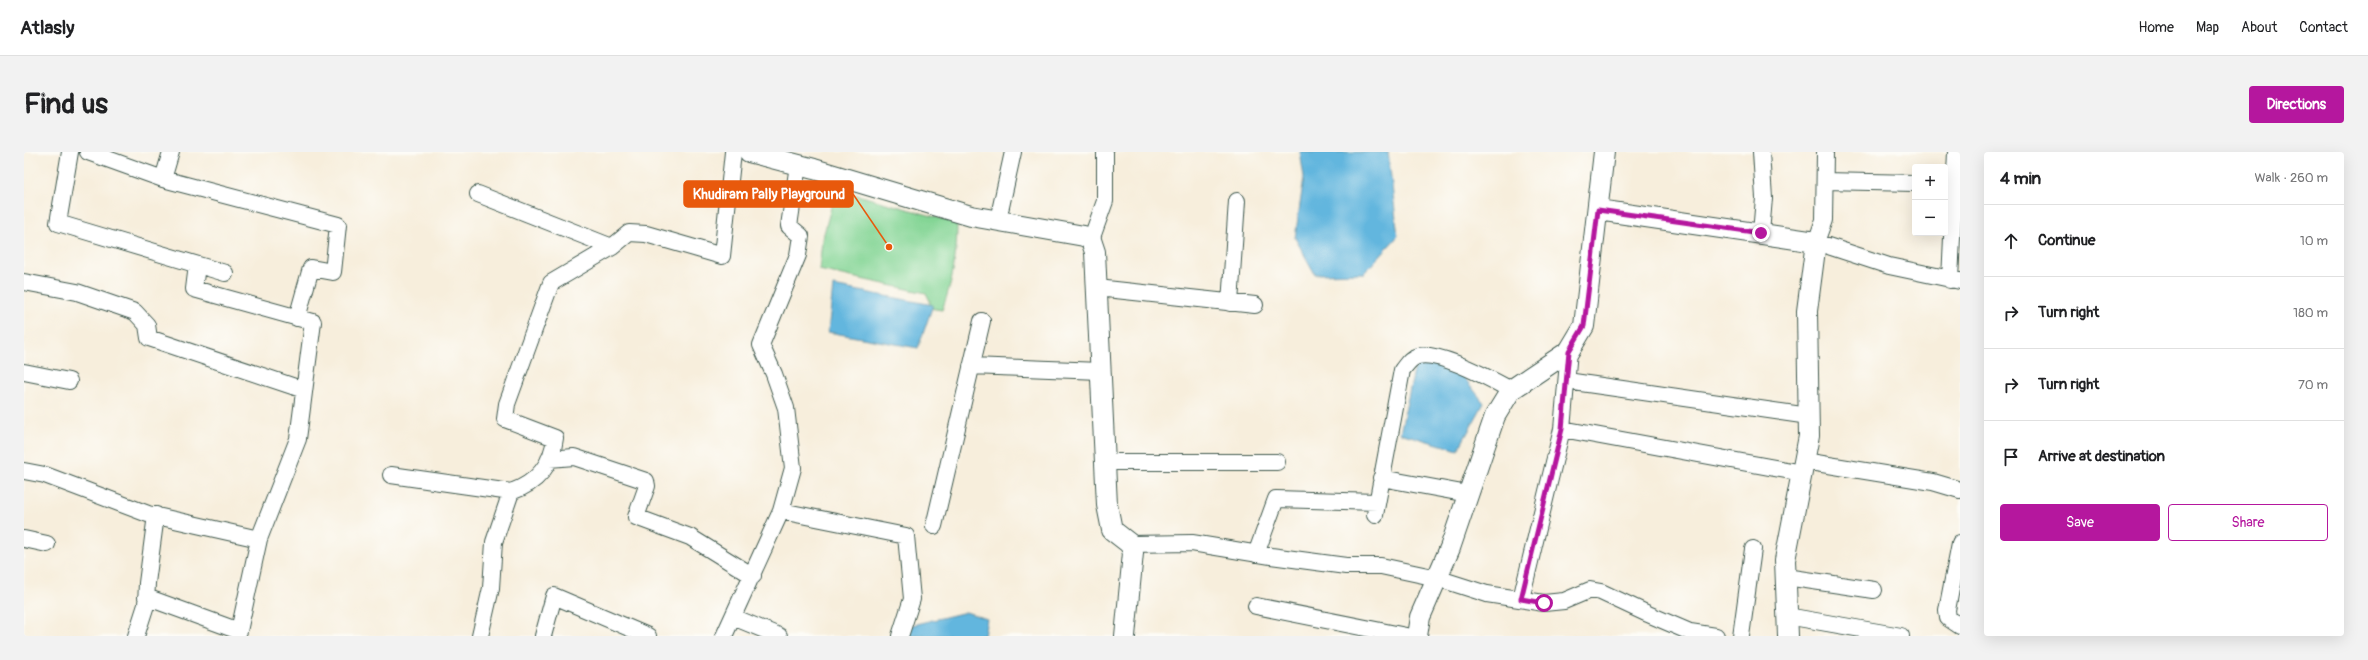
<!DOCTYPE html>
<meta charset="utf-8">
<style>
body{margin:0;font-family:Pangolin,sans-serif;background:#f2f2f2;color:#202124}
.controls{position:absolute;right:12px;top:12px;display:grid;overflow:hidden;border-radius:4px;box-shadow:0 4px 16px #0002}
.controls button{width:36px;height:36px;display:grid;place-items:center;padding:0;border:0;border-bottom:1px solid #e0e0e0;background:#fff;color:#202124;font:20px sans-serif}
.stop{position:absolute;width:12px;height:12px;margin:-9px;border:3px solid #b5179e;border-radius:50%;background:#fff}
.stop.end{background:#b5179e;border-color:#fff;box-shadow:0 1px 4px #0008}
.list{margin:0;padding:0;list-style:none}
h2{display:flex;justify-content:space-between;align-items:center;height:52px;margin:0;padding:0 16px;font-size:17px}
h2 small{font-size:13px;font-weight:400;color:#757577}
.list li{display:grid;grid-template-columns:26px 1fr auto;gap:12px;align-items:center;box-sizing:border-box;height:72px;padding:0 16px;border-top:1px solid #e0e0e0}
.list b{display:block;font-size:15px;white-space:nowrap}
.list em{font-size:13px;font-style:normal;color:#757577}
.actions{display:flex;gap:8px;padding:12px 16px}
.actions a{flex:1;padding:9px 0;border:1px solid #b5179e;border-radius:4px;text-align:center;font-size:14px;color:#b5179e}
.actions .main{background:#b5179e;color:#fff}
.icon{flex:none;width:22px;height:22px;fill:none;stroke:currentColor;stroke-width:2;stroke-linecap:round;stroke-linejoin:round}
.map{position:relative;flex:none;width:1936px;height:484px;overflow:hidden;border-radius:4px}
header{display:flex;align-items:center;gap:24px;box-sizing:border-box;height:56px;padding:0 20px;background:#fff;border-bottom:1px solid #e0e0e0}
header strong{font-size:19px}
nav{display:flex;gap:22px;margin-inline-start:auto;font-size:14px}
.intro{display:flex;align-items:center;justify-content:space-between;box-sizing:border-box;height:96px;padding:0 24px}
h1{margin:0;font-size:28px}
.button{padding:10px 18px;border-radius:4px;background:#b5179e;color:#fff;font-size:14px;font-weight:700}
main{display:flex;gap:24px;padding:0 24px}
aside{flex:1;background:#fff;border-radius:4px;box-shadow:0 4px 16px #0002}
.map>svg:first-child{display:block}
</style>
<header>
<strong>Atlasly</strong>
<nav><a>Home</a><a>Map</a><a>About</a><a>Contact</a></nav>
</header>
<div class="intro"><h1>Find us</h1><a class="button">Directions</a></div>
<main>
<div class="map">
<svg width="1936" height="484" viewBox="0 0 1936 484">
<rect width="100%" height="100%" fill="#fdfcf7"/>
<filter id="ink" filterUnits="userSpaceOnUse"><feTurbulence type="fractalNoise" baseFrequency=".025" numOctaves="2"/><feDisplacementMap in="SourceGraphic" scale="8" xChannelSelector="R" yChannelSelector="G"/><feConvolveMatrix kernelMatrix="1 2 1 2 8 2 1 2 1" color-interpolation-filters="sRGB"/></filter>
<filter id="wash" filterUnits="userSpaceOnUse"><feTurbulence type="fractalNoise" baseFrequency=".012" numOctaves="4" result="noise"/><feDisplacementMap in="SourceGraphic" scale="16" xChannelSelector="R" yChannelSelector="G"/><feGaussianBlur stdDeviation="0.9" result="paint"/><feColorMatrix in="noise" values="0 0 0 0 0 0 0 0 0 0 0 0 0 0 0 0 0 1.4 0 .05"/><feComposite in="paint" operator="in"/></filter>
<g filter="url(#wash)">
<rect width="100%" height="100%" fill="#f7eedc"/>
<!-- green -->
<path fill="#84d595" stroke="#528964" d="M812,37L933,71C933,102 929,129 918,158L905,156L906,149L902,141L795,118L798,89Z"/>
<!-- water -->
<path fill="#62b6de" stroke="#407a89" d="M1276,0H1364L1374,84L1340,121L1291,122L1271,86L1280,25Z
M809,134L909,153L894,196L804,180Z
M1393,206L1439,224L1460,251L1434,298L1376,281Z
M942,460L963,467L960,484H883L884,474Z"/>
</g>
<g filter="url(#ink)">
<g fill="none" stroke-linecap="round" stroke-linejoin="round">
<defs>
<path id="minor" d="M46,0L34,71L201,121
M64,0L139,27L314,73L309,120L287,116L273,166
M1801,0L1800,68L1792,90L1865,114L1936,129
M139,27L147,0
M1801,29L1891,31
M454,42L588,95
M974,68L989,0
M1737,81L1740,46L1737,0
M1067,88L1081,49V0
M1926,128L1932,0
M0,130L53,140L111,160L123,173L125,186L280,238
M1073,136L1231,153
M1206,151L1213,49
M1545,199L1538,277L1778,321
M947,214L1076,219
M0,220L45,229
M1543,229L1785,264
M525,307L550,305L622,329L623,334L612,365L666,385L729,424
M1780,309L1909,330L1936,338
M1080,310H1253
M0,319L21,323L124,362L235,387
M367,323L487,340
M1357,326L1444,342
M757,359L882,384L888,447L876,484
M1351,363L1378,218C1383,212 1386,206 1394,204C1415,199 1467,227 1487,238
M910,374L958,169
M0,387L23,392
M1936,391L1923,458L1924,466L1936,474
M1106,392L1168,391L1247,404L1322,414H1357L1413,426L1463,442L1520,451L1540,449L1566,438L1577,440L1624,462L1666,480L1692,484
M1232,402L1252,347L1353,350
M1762,425L1850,438
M122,445L215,479L235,387L274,287L289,170L170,137L173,113
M1497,447L1538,277
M1232,454L1382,484
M1763,464L1877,484
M709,465L755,484
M112,484L122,453L123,431L132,363
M456,484L467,436L470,390L487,340C513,331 528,313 531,286L481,267L483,252L527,131L588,95L605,81L622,82L698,104L709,0
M519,484L530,444L624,484
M700,484L757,359L769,316L762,256L750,222L737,193L774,103L777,84L765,74L774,13
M1717,484L1729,397"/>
<path id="tertiary" d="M725,0L790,17L947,64L1060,84L1067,88L1071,100L1083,353L1088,378L1106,392L1109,401L1101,484
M1574,58L1792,90L1783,159L1785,284L1761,408L1764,484
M1393,484L1396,465L1426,396L1471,264L1487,238L1545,199L1560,174L1580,0"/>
</defs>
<!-- minor casing -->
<use href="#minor" stroke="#3f584d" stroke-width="18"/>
<!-- tertiary casing -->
<use href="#tertiary" stroke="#3f584d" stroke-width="22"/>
<!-- minor -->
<use href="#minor" stroke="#fff" stroke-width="16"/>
<!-- tertiary -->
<use href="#tertiary" stroke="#fff" stroke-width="20"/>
</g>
</g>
<g fill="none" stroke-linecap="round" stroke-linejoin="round" filter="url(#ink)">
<!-- route -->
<path stroke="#b5179e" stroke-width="5" d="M1520,451L1497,447L1538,277L1545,199L1560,174L1574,58L1737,81"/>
</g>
<!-- callouts -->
<path fill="none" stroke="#e8590c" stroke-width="1.5" d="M865 95L829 42"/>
<circle fill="#e8590c" stroke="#fdfcf7" stroke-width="1.5" cx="865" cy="95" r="4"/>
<rect fill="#e8590c" stroke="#e8590c" stroke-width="1.5" x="660" y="29" width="169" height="26" rx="4"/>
<g font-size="14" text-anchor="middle" font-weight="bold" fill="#fff">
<text x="745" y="47">Khudiram Pally Playground</text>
</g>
</svg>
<div class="controls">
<button>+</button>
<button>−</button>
</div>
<div class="stop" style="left:1520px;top:451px"></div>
<div class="stop end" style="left:1737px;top:81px"></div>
</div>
<aside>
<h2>4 min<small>Walk · 260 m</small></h2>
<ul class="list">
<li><svg class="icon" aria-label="ahead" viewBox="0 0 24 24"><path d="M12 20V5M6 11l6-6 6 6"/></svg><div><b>Continue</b></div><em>10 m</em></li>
<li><svg class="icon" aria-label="right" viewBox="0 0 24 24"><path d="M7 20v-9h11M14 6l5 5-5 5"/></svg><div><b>Turn right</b></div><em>180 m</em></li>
<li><svg class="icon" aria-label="right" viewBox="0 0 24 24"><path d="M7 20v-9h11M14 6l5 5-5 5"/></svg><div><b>Turn right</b></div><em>70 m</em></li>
<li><svg class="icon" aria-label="arrive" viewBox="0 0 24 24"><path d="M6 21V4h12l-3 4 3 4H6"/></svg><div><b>Arrive at destination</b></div></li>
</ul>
<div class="actions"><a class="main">Save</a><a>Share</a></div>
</aside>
</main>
